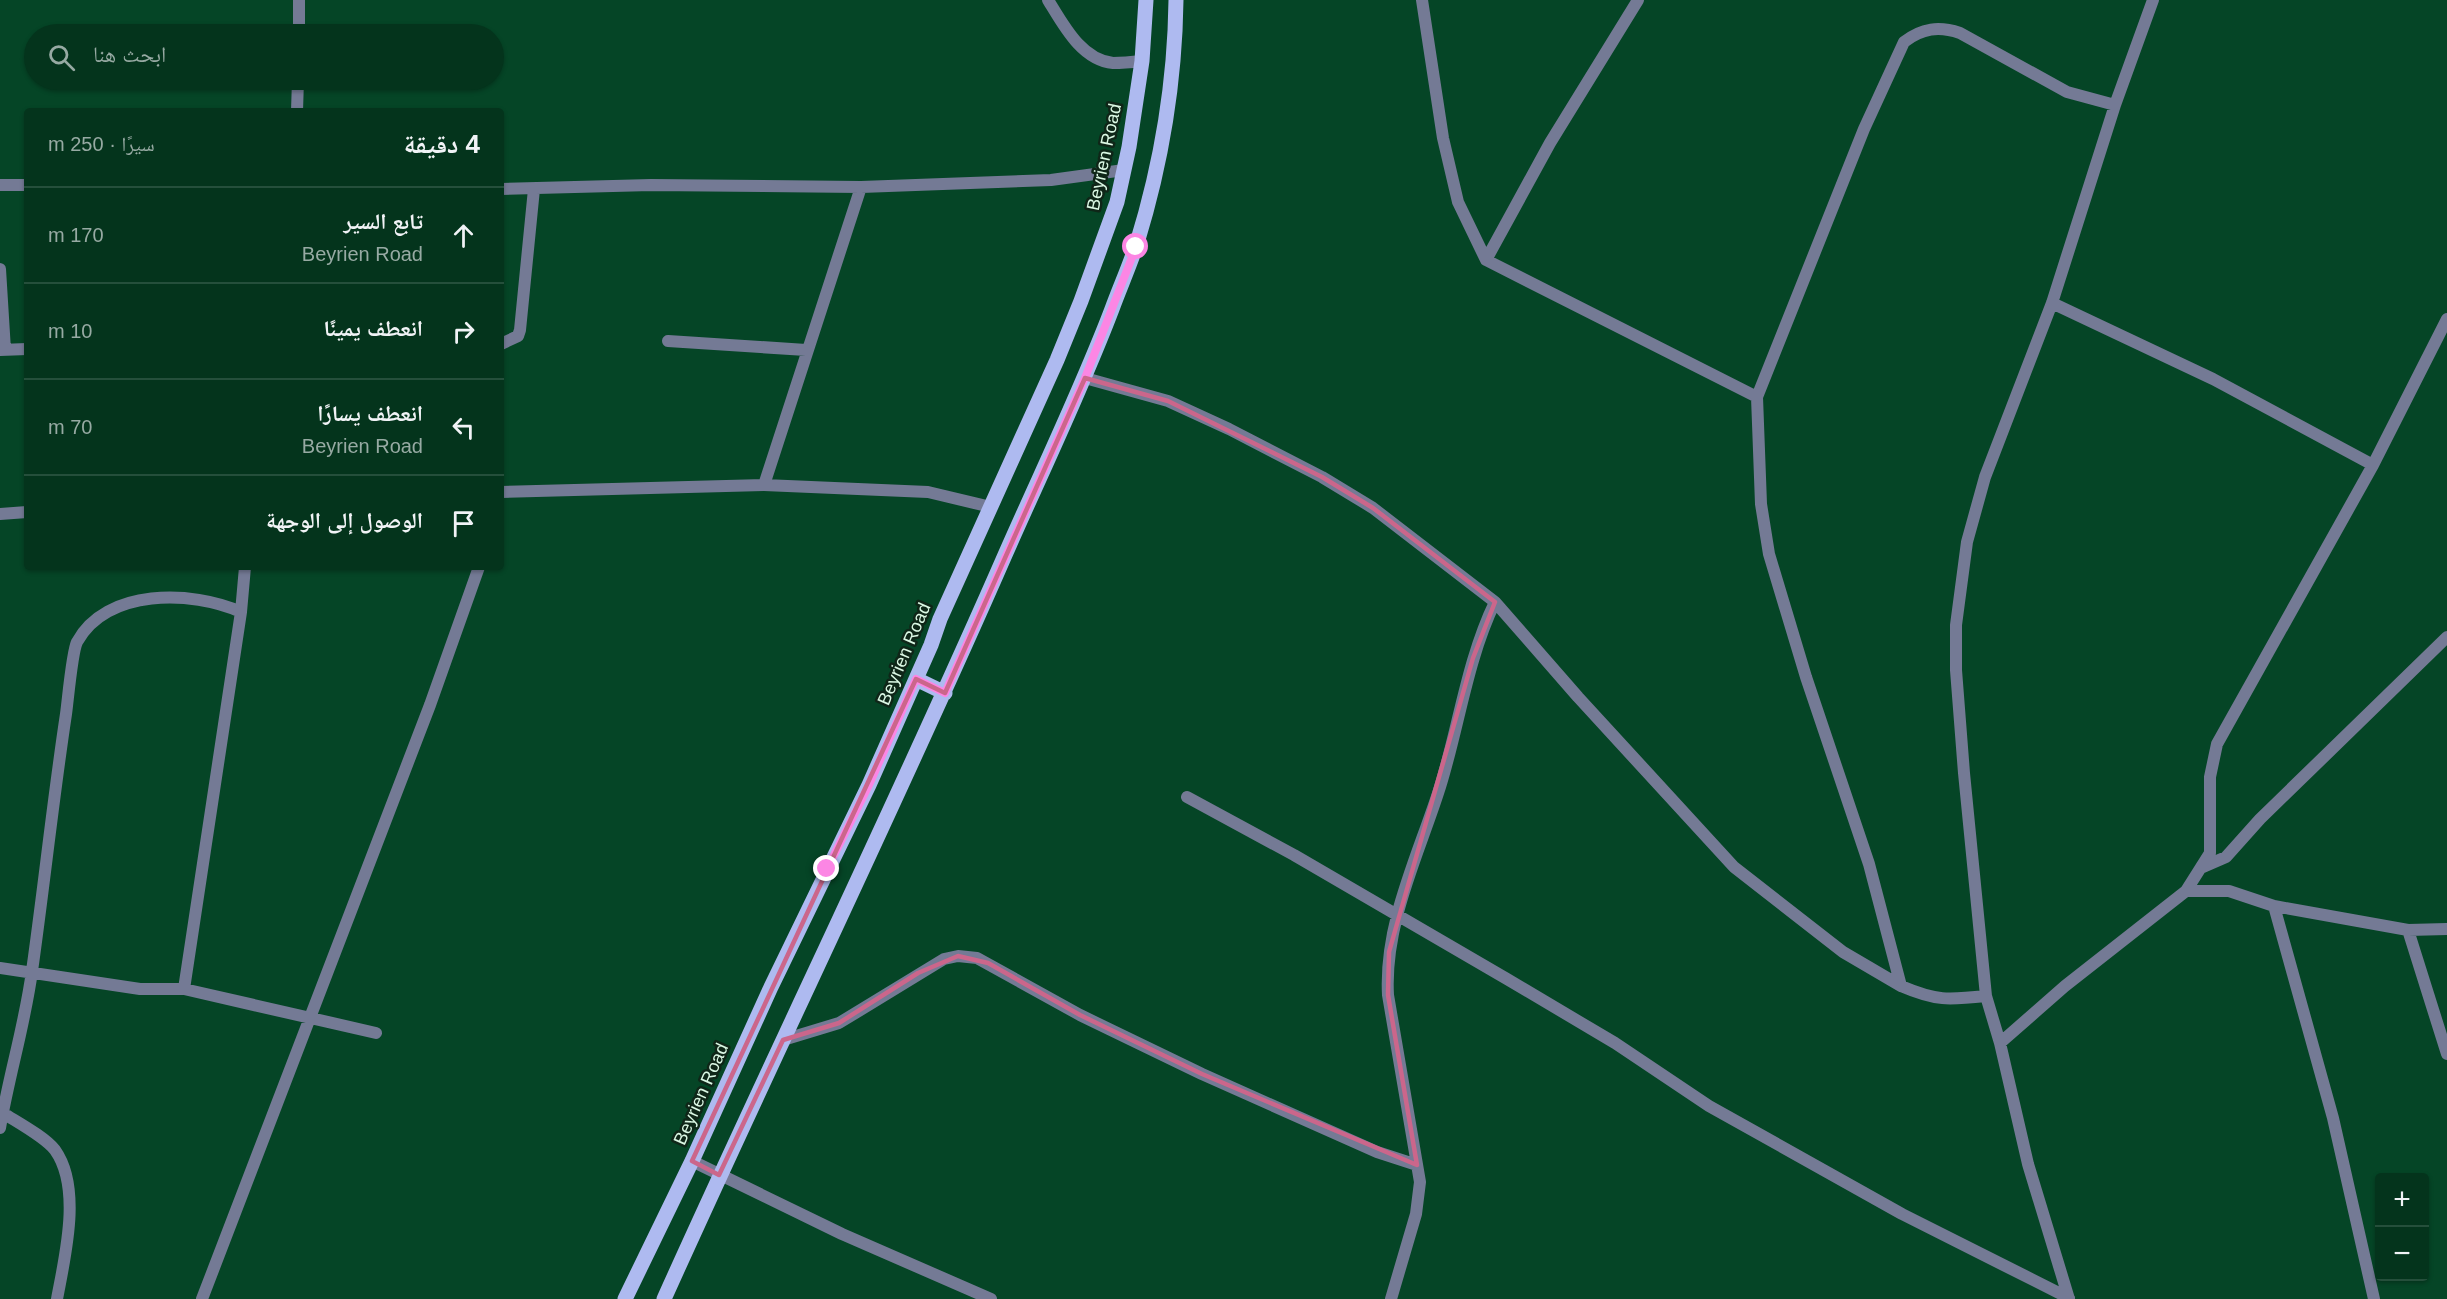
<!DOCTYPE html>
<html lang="ar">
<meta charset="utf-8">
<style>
body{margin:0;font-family:Helvetica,"Noto Naskh Arabic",sans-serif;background:#123f29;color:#f1f3f6;direction:rtl}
.controls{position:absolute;right:18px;bottom:18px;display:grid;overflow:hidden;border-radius:6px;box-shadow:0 2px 4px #0004}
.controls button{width:54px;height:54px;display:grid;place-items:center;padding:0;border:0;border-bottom:2px solid #254f3b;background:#04341c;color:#f1f3f6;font:30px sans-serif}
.stop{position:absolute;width:18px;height:18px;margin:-14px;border:4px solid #fc86e4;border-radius:50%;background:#fff}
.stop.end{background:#fc86e4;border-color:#fff;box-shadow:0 2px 6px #0008}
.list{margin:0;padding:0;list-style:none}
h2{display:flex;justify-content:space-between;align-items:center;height:78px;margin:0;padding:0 24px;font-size:26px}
h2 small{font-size:20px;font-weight:400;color:#97aaa3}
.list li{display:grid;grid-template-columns:39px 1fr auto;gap:18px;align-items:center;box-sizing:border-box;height:96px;padding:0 24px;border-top:2px solid #254f3b}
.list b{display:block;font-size:22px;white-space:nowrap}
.list p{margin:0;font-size:20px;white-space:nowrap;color:#97aaa3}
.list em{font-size:20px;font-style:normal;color:#97aaa3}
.icon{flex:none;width:33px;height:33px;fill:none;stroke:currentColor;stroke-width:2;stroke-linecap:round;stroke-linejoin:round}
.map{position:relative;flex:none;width:2447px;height:1299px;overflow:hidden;direction:ltr}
.search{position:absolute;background:#04341c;box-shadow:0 2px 4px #0004;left:24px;top:24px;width:480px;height:66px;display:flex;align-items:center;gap:15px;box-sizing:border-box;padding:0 21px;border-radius:33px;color:#97aaa3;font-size:22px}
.panel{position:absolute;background:#04341c;box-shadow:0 2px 4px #0004;left:24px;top:108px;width:480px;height:462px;border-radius:6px;direction:rtl}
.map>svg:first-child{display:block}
</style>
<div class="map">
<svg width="2447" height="1299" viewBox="0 0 2447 1299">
<rect width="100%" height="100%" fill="#054526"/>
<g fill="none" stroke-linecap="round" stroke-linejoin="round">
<!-- street -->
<path stroke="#747a95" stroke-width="12" d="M1048,0C1063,24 1081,60 1113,63C1123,63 1133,62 1142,61
M1422,0L1443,138L1458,202L1486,260L1757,397
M299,34V0
M297,111L298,80
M0,185H27
M501,189L651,185L861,187L1051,180L1124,170
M1486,260L1550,143L1638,0
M0,269L5,350
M2052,303L2213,379L2373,465
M668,341L806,350
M501,344L518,336L520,330L534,189
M0,350L27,349
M1085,378L1168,401L1229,429L1322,477L1373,508L1495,602L1578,697L1734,867L1843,952L1901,986
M764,485L861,187
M501,492L764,485L928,492L991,507
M0,514L27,512
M1187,797L1294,855L1507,979L1615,1043L1709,1106L1902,1214L2069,1298
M2203,867L2226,857L2260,819L2447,637
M2186,891L2210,853V777L2217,744L2373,465L2447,319
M2274,906L2333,1118L2374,1299
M2408,930L2447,1054
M0,968L140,989H184L376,1033
M184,989L241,612L245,567
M1986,996C1948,1000 1936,1001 1901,986L1869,864L1806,677L1769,554L1761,504L1757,397L1864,129L1904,42C1922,28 1939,26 1960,33L2067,92L2115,105
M783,1040L839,1023L944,959L958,956L977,958L1080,1015L1202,1074L1377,1152L1417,1165
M2000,1043L2065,986L2186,891H2229L2274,906L2408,930L2447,929
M3,1113C17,1122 45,1137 55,1150C82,1188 65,1256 57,1299
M0,1128C9,1075 25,1024 32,971C44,886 53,800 66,714C68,700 72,652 77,642C106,588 192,590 241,612
M692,1161L842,1234L991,1299
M202,1299L430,705L479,567
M1391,1299L1416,1214L1420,1182L1388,995C1384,923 1419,854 1440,787C1459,726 1467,660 1495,602
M2069,1299L2028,1164L2000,1043L1986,996L1964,773L1956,670V625L1967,542L1985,477L2052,303L2115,105L2153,0"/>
<!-- primary -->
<path stroke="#aebaf0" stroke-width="15" d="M916,679L945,693
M625,1299L692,1161L771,987L869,785L931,645L940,619L1057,360L1081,301L1117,202L1129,147L1142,61L1146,0
M664,1299C776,1050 896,805 1005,555C1041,473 1080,393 1112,309C1120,287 1130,265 1137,243C1161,165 1175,82 1176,0"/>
</g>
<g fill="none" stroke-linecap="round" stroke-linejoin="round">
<!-- route -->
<path stroke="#fc86e4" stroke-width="8" d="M827,869L869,785L916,679L945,693L1085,378L1136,247"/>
</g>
<!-- marked area -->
<path fill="none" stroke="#cb668b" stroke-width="4.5" stroke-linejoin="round" d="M1085,378L1168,401L1322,477L1373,508L1495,602L1473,658L1389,952L1388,995L1417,1165L1202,1074L1080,1015L988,963L958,956L918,973L839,1023L783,1040L719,1175L692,1161L916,679L945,693Z"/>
<g text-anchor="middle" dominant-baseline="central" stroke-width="5" stroke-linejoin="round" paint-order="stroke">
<!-- street labels -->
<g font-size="18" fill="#dbf8e4" stroke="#0f2618">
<text transform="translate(1104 157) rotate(-78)">Beyrien Road</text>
<text transform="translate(904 654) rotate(-67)">Beyrien Road</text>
<text transform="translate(701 1094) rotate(-66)">Beyrien Road</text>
</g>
</g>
</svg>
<div class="controls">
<button>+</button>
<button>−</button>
</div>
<div class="stop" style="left:1136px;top:247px"></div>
<div class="stop end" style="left:827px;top:869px"></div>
<div class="search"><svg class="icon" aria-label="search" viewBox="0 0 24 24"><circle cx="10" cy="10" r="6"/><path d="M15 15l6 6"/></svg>ابحث هنا</div>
<section class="panel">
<h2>4 دقيقة<small>سيرًا · 250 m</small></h2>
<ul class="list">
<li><svg class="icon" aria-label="ahead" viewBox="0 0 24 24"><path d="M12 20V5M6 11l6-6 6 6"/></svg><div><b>تابع السير</b><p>Beyrien Road</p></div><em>170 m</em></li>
<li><svg class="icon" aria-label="right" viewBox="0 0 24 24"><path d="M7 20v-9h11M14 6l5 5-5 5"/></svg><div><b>انعطف يمينًا</b></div><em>10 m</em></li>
<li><svg class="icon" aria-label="left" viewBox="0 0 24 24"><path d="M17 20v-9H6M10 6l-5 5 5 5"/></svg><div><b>انعطف يسارًا</b><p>Beyrien Road</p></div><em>70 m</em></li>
<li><svg class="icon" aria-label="arrive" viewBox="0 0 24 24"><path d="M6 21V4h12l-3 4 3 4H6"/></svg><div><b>الوصول إلى الوجهة</b></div></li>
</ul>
</section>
</div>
